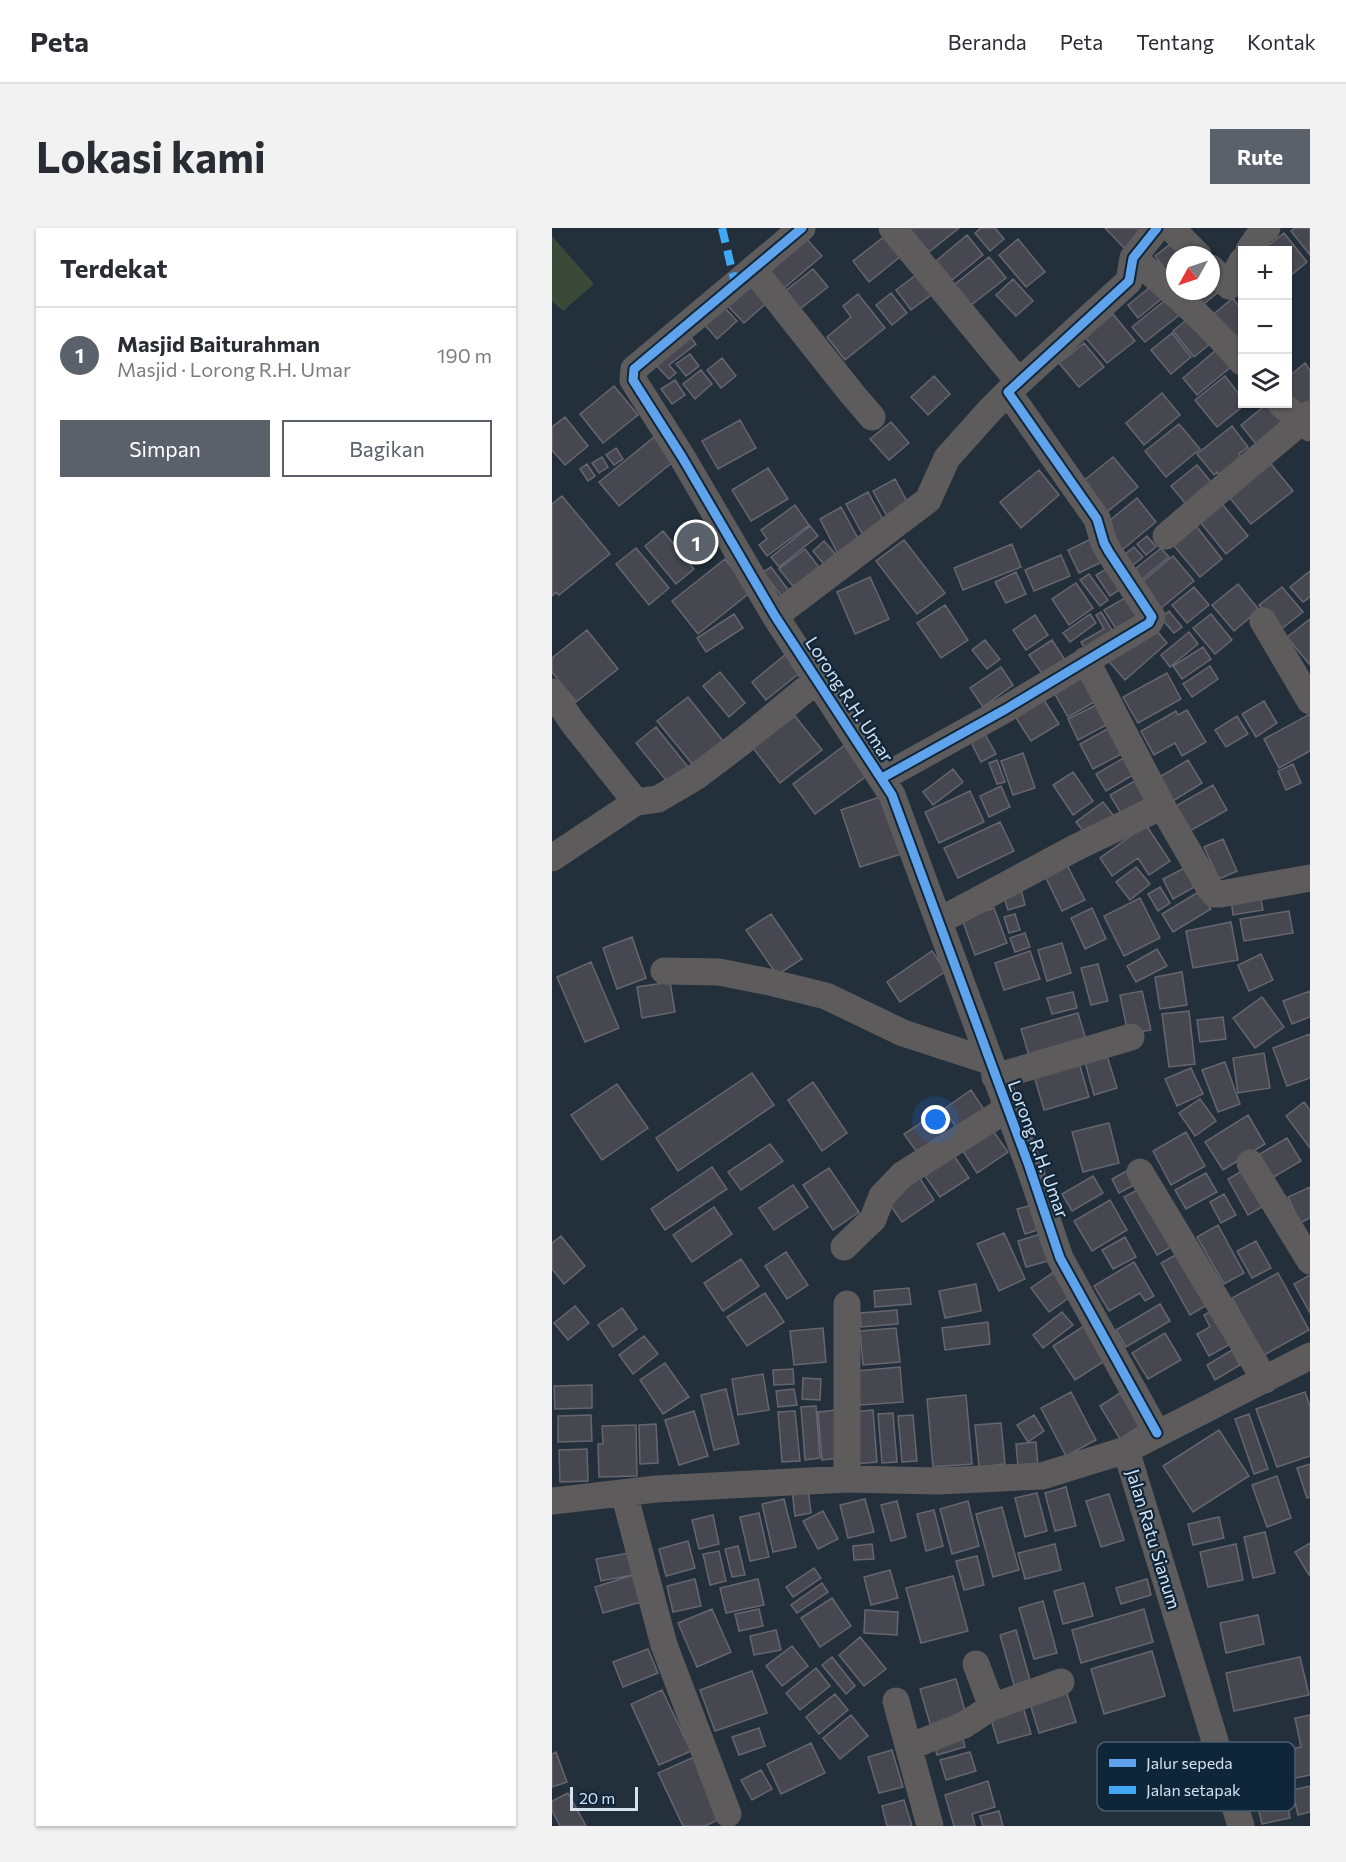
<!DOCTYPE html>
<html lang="id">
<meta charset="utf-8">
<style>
body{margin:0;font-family:Commissioner,sans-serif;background:#f2f2f3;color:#2b2b33}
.controls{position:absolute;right:18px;top:18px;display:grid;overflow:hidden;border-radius:0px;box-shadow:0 2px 4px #0004}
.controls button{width:54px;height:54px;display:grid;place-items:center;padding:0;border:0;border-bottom:2px solid #e1e1e2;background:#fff;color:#2b2b33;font:30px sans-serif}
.compass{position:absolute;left:614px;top:18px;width:54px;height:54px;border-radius:50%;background:#fff;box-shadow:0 2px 4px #0004;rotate:230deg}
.scale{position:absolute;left:18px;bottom:15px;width:68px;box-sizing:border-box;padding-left:6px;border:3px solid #d4e1ef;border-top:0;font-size:16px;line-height:21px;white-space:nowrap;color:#d4e1ef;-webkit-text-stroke:4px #0f263a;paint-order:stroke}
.you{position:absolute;left:384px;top:892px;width:21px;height:21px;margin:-15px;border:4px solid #fff;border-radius:50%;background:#1a73e8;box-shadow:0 0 0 9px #1a73e833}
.badge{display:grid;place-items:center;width:39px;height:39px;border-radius:50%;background:#5b616b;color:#fff;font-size:20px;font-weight:700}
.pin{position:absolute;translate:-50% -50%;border:3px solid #fff;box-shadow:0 2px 6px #0006}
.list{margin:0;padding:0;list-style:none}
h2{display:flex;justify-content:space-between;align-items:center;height:78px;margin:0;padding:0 24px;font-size:26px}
h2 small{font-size:20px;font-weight:400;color:#7c7c81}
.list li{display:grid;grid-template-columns:39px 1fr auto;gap:18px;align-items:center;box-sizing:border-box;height:96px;padding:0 24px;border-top:2px solid #e1e1e2}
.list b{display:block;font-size:22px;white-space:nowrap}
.list p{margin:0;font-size:20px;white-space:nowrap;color:#7c7c81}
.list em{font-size:20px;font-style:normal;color:#7c7c81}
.actions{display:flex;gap:12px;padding:18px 24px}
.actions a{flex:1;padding:14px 0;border:2px solid #5b616b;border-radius:0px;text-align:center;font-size:21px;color:#5b616b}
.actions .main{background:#5b616b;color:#fff}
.icon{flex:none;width:33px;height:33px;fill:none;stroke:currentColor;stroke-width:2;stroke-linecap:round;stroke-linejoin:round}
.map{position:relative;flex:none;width:758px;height:1598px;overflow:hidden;border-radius:0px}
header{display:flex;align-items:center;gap:36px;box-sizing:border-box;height:84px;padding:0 30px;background:#fff;border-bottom:2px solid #e1e1e2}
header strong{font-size:28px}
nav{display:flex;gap:33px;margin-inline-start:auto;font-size:21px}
.intro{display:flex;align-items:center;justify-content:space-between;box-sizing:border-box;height:144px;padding:0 36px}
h1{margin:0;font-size:42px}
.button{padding:15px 27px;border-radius:0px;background:#5b616b;color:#fff;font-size:21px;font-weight:700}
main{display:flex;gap:36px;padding:0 36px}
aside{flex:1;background:#fff;border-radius:0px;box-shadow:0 2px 4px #0004}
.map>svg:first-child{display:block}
</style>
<header>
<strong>Peta</strong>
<nav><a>Beranda</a><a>Peta</a><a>Tentang</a><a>Kontak</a></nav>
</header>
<div class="intro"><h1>Lokasi kami</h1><a class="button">Rute</a></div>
<main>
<aside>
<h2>Terdekat<small></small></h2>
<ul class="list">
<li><span class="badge">1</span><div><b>Masjid Baiturahman</b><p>Masjid · Lorong R.H. Umar</p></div><em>190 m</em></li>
</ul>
<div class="actions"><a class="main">Simpan</a><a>Bagikan</a></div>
</aside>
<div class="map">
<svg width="758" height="1598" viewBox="0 0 758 1598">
<rect width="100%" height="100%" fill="#232f3b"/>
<!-- green -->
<path fill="#3b4a38" d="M0,8L42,56L11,83L0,73Z"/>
<!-- building -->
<path fill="#474750" stroke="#666670" stroke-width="1.5" d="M357,0H407L377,24Z
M429,0H443L452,11L438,23L423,5Z
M553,0H585L594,9L577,25Z
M743,0H758V27L739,3Z
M338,4L354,24L317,54L301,33Z
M732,5L755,34L737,49L736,47V22H716L714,19Z
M251,7L270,28L231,61L213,41Z
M415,7L431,27L400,52L384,33Z
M466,11L493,44L474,59L447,27Z
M621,14L632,27H623V46L619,49L603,28Z
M437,29L454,50L418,78L402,57Z
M261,41L276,59L248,81L233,63Z
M368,44L383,64L359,82L344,62Z
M659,50L669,62L648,79L635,63H659Z
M461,51L481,73L464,88L444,67Z
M204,54L219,71L192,95L176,78Z
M603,55L613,68L586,90L576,77Z
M339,65L355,85L340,97L324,77Z
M306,66L333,100L293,132L275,109L299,89L291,78Z
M617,69L630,85L593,114L580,99Z
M681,70L690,83V112L683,118L659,88Z
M171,78L185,93L165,111L152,96Z
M643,85L664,111L642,129L621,103Z
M561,86L583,113L555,135L533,109Z
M620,105L639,129L619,146L599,122Z
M137,107L144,116L117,137L124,145L117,151L101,134Z
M532,115L552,139L527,159L507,135Z
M664,122L679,139L645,167L631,150Z
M138,126L147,138L134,148L124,136Z
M170,130L184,148L169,160L155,142Z
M753,135L758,142V175L746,184L736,171V149Z
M149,142L160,156L143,171L131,156Z
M382,148L398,166L376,187L359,169Z
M673,148L690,170V176H694L665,199L643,172Z
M123,152L133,167L120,176L109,161Z
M62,158L86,187L51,215L28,186Z
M610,165L628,187L592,217L574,195Z
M715,176H720L737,198L708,221L689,197Z
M13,189L36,218L13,237L0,222V199Z
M188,192L204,220L166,241L150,213Z
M339,194L357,215L337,232L318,211Z
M627,196L648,221L614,249L593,223Z
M680,198L696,219L687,226L694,235L672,253L665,244L662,247L645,226Z
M107,205L127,229L67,278L47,254Z
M64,220L71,231L62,237L54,227Z
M50,229L56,239L47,245L40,235Z
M561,229L586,259L555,284L530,254Z
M715,231L741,263L699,296L674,265Z
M35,236L43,248L36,253L28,241Z
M645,237L664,260L638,281L619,258Z
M216,240L236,271L199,293L180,262Z
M487,242L507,267L469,300L448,274Z
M343,251L358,279L336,290L321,263Z
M316,264L334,297L312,309L294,276Z
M10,268L58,326L7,367L4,364L0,368V276Z
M585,270L604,294L570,322L551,298Z
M667,272L696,308L674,326L645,290Z
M243,277L257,297L215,328L207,317L215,311L209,302Z
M289,279L308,314L286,326L268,291Z
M144,293L163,321L144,335L124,307Z
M641,294L670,331L648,349L618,313Z
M258,298L266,308L227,339L219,329Z
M111,303L142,341L124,356L93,318Z
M595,308L604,319L594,327L585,316Z
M543,309L554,332L527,345L516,322Z
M352,312L393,365L365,386L324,333Z
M272,313L287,330L275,340L261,323Z
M460,316L469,339L411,362L402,340Z
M582,319L591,329L580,338L572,327Z
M84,320L117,360L97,377L64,336Z
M609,320L617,329L590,351L582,342Z
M253,321L273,347L248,367L227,341Z
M509,327L518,348L482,363L473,342Z
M621,328L642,353L608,381L587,356Z
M173,331L199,364L146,406L120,373Z
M561,337L575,357L558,368L544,347Z
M219,339L240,367L233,373L211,344Z
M758,343V369L751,374L738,359Z
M464,344L474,366L454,375L443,354Z
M537,346L556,372L548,378L528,352Z
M318,349L337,391L303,406L285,364Z
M524,355L541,380L517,397L500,371Z
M686,356L707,382L682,403L660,377Z
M642,359L657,377L635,395L620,377Z
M730,359L751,384L728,402L707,377Z
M578,367L591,390L566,404L552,382Z
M393,377L416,412L389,430L365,395Z
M617,383L630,399L622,405L609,390Z
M549,384L563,407L534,422L529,414L552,401L544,387Z
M182,386L191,400L154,424L145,410Z
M538,386L544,395L518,414L511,405Z
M659,386L680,412L663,426L641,400Z
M483,387L496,407L474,422L461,402Z
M758,391V437L735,409Z
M599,396L615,415L573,452L553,429Z
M35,402L66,441L24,474L0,444V430Z
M637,404L646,416L618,439L609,427Z
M433,412L448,431L435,441L420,422Z
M500,412L513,432L491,447L477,427Z
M651,419L659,431L630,451L621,438Z
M234,426L249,444L214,472L200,454Z
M658,438L666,451L640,469L631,456Z
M449,439L461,457L431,479L418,460Z
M528,439L546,472L516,489L497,456Z
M168,444L193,475L177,489L151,458Z
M615,445L629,471L586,495L571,469Z
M487,464L507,496L479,513L459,482Z
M136,469L171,513L141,537L105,493Z
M712,473L725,495L704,509L690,486Z
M550,474L560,494L526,512L516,491Z
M635,482L654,514L630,528L623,515L602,527L589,503L624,483L626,487Z
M758,486V523L727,540L712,511Z
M243,488L270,522L228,555L201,520Z
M685,488L696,506L674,519L663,502Z
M104,499L136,539L117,556L84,515Z
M429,499L444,526L429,534L415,506Z
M559,499L573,524L541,541L528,516Z
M297,514L320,544L263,586L241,556Z
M471,525L483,560L461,567L449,533Z
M577,527L586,544L554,563L544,546Z
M445,532L453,554L445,556L437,535Z
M636,532L650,555L621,573L606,550Z
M741,536L749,555L734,562L726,543Z
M401,541L411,554L381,577L371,564Z
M521,544L541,573L521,587L501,557Z
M588,550L599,569L570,587L558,567Z
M661,557L675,582L636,604L622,579Z
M449,558L458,579L437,589L428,568Z
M418,563L432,594L387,615L373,584Z
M337,566L356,624L308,639L289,582Z
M551,574L565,592L538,612L524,594Z
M448,594L462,623L406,650L392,620Z
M594,597L618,633L597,647L586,630L560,648L548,630Z
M671,611L685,643L667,651L652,619Z
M515,637L533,672L510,683L493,648Z
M636,638L646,657L621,671L611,651Z
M584,639L598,656L578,672L564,654Z
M608,659L618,675L606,683L596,666Z
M469,661L473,677L456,682L451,666Z
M648,663L659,681L621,704L610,686Z
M708,665L711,682L681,687L679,670Z
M588,670L608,710L572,728L552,688Z
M442,680L455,715L423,727L410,691Z
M540,680L554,711L533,721L519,690Z
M737,683L741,705L692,713L688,691Z
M219,686L250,731L225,747L194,702Z
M463,686L468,702L457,705L452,689Z
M679,694L686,732L641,740L634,703Z
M473,705L478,719L463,724L458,710Z
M80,709L94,750L65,761L51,720Z
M510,715L519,745L495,753L486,722Z
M605,721L615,738L584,754L575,738Z
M380,723L394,743L348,774L335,754Z
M478,723L488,751L452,762L443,735Z
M709,726L721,752L697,763L686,737Z
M39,734L67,800L33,814L5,749Z
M546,736L556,773L539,777L529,740Z
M630,744L635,777L608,781L603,749Z
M118,754L123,784L90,790L85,759Z
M590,763L599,802L576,806L568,767Z
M758,763V789L740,796L731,773Z
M521,764L525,780L500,786L495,770Z
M710,769L732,799L703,820L681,790Z
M637,783L643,836L617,839L610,786Z
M526,785L535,815L478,831L469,801Z
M671,789L674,811L648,814L645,792Z
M758,806V850L735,858L721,820Z
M553,821L565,860L542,867L531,827Z
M712,825L718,860L686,865L681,830Z
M526,831L537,869L492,882L481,844Z
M673,834L688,876L666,884L650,842Z
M639,840L651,866L625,878L613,851Z
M200,845L222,877L126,943L104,910Z
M261,854L295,905L270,923L236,872Z
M65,856L96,900L50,932L19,887Z
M419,862L433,883L405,901L392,881Z
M648,871L664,893L643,908L627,885Z
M752,874L758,882V920L734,888Z
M381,887L396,907L367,927L352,906Z
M696,887L713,916L671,942L653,914Z
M557,895L567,935L531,944L520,904Z
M441,903L456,924L425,945L411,923Z
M634,904L653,938L619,957L601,923Z
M735,910L749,933L720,950L706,927Z
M218,916L231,933L189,962L176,944Z
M402,928L417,950L388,969L373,948Z
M160,939L175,961L113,1002L99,981Z
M697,939L717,975L696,987L676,951Z
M277,940L307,984L281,1002L251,957Z
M578,941L586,955L567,965L560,951Z
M654,945L665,964L634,981L623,962Z
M541,948L551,965L520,983L510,966Z
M367,949L382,972L350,994L334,971Z
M241,957L256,979L222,1002L207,980Z
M758,959V990L748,995L736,969Z
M589,960L621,1018L605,1027L572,969Z
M672,966L684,987L669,995L658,974Z
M558,972L575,1002L540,1023L522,993Z
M484,976L492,1000L473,1006L465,981Z
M162,979L180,1006L140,1034L121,1007Z
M666,997L692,1045L672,1056L645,1009Z
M452,1005L473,1051L447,1063L425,1016Z
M492,1005L500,1032L474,1039L466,1013Z
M9,1008L33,1038L12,1056L0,1041V1015Z
M573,1009L584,1029L561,1041L550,1022Z
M704,1013L719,1040L700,1050L685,1023Z
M234,1024L256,1057L235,1071L213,1038Z
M627,1025L655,1077L638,1087L609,1035Z
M189,1031L207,1058L171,1083L152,1055Z
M582,1034L602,1068L593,1073L588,1065L557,1083L542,1058Z
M503,1043L521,1067L497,1084L479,1060Z
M726,1045L757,1102L712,1127L680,1070Z
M758,1047V1085L742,1056Z
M424,1056L429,1083L393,1090L387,1063Z
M357,1060L359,1076L323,1079L322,1063Z
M213,1065L232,1094L195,1118L175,1089Z
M608,1076L618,1093L574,1119L564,1102Z
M23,1078L37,1095L16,1112L2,1095Z
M70,1080L85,1101L61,1119L46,1097Z
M665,1080L682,1114L657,1128L645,1106L658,1099L652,1087Z
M345,1082L346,1096L309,1099L308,1085Z
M510,1084L521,1097L491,1120L481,1107Z
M436,1094L438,1116L393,1122L390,1100Z
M532,1098L554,1132L523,1152L501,1118Z
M271,1100L274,1134L242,1137L238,1103Z
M344,1100L348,1134L311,1137L308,1103Z
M613,1105L629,1132L596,1151L580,1125Z
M92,1108L106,1126L81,1146L67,1127Z
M680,1122L688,1137L663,1152L655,1137Z
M113,1135L137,1169L111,1186L88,1152Z
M348,1139L351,1174L308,1177L305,1143Z
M241,1141L242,1156L222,1157L221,1142Z
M211,1146L217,1182L186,1187L180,1151Z
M251,1150L269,1151L268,1172L250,1171Z
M40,1157V1180L3,1181L2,1158Z
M174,1161L187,1216L162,1222L149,1167Z
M242,1161L245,1177L226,1179L224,1163Z
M571,1163L592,1196L568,1211L548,1178Z
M519,1164L544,1212L514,1228L489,1180Z
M753,1164L758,1178V1228L725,1239L704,1181Z
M414,1167L420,1236L381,1239L375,1171Z
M264,1178L268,1230L253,1232L249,1179Z
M284,1182L289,1230L270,1232L266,1184Z
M321,1182L325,1234L302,1236L297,1184Z
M142,1183L156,1228L127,1237L113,1192Z
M243,1183L248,1233L230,1234L226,1184Z
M341,1185L345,1234L330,1235L326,1186Z
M697,1186L716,1241L702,1246L683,1191Z
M39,1187L40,1213L6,1214V1188Z
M361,1187L365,1233L350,1234L346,1188Z
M482,1187L492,1203L476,1214L465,1197Z
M449,1195L453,1236L427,1239L423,1197Z
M104,1196L106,1235L88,1236L87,1197Z
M84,1197L85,1248L47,1249L46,1216H51L50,1198Z
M667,1202L697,1248L641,1284L611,1238Z
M484,1214L486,1238L466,1239L464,1216Z
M35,1221L36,1253L8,1254L7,1222Z
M758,1236V1269L755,1270L745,1240Z
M725,1248L739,1290L715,1299L700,1257Z
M514,1259L524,1298L503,1303L493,1265Z
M256,1260L259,1285L243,1288L240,1262Z
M485,1265L495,1303L473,1309L463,1270Z
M557,1266L572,1312L549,1319L534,1273Z
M232,1271L244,1319L221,1324L210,1276Z
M313,1271L322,1304L296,1310L288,1277Z
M345,1273L354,1309L339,1313L329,1277Z
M416,1273L427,1318L400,1326L388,1281Z
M450,1279L467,1342L441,1349L424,1286Z
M382,1282L391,1318L374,1323L365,1286Z
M271,1283L286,1311L266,1321L251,1293Z
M207,1285L217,1329L198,1333L188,1289Z
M161,1287L167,1316L147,1321L140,1292Z
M667,1289L672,1310L641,1317L636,1296Z
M713,1304L723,1345L701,1350L692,1309Z
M136,1313L143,1340L114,1348L107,1321Z
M758,1315V1346L757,1347L743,1324Z
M320,1316L322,1331L302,1332L301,1318Z
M503,1316L509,1342L473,1351L466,1325Z
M684,1316L691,1352L656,1359L648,1324Z
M186,1318L193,1347L180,1349L173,1321Z
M167,1323L174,1353L158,1357L151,1326Z
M76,1325L81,1347L49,1353L44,1331Z
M425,1328L432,1357L412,1362L404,1333Z
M262,1340L269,1350L241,1369L234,1359Z
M338,1342L346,1370L319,1377L312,1349Z
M81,1347L89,1374L51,1385L43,1359Z
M401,1348L416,1403L369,1415L354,1360Z
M143,1351L149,1378L121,1384L115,1358Z
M206,1351L212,1377L174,1385L168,1360Z
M595,1351L599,1367L569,1376L564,1360Z
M270,1355L276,1364L245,1385L239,1377Z
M532,1355L541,1388L511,1396L502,1363Z
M280,1370L299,1398L268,1419L249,1390Z
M491,1373L505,1425L482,1431L467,1380Z
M160,1381L179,1424L145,1439L126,1395Z
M207,1381L211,1398L187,1403L183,1386Z
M592,1381L601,1414L529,1435L520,1402Z
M313,1382L346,1384L345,1407L312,1405Z
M706,1387L712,1416L674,1425L668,1395Z
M224,1402L229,1422L202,1427L198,1408Z
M464,1402L478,1452L462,1457L448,1407Z
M308,1409L334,1441L312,1458L287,1427Z
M240,1418L256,1438L230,1458L214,1438Z
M96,1421L106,1445L71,1459L61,1434Z
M600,1423L613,1468L552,1486L539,1441Z
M280,1429L303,1458L294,1466L270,1437Z
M748,1429L757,1467L682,1483L674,1445Z
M264,1440L278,1458L248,1482L234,1465Z
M200,1443L215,1485L163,1503L148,1462Z
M404,1451L415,1490L379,1499L368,1461Z
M512,1456L524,1494L487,1505L475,1466Z
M110,1462L139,1523L107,1537L79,1476Z
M283,1466L296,1482L267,1506L254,1489Z
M470,1475L479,1506L446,1515L437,1484Z
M299,1487L316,1508L288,1531L271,1510Z
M758,1487V1547L729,1553L723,1525L749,1519L743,1490Z
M207,1500L213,1518L187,1527L180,1509Z
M409,1503L413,1519L385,1527L381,1511Z
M259,1515L273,1545L229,1566L215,1536Z
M340,1522L351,1559L327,1565L316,1529Z
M4,1524L15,1554L0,1559V1526Z
M418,1524L424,1543L394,1552L388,1532Z
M142,1529L170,1590L153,1598H131L106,1545Z
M209,1542L220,1561L200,1572L189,1552Z
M436,1553L443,1579L420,1586L423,1598H402L393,1567Z
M758,1558V1584L746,1587L740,1562Z
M16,1565L34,1598H8L0,1583V1573Z
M733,1565L738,1590L710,1596L704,1571Z
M352,1572L360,1598H335L330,1578Z
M447,1583L451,1598H431L428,1588Z"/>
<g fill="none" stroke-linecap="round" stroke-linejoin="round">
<!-- minor -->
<path stroke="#5e5b5c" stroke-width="27" d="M250,0L82,141L81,152L130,229L223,388L340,567L477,938L508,1030L605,1205
M340,0L467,154
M619,0L646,27
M697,22L710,3L715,0
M581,30C620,62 657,95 690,134
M659,40L677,58L690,33
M201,41L301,167L320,189
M729,176L758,200
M614,308L758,186
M223,388L376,272L395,230L438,182L456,164
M711,393L758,473
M534,432L610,578L658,661L663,666H669L758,650
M0,464L21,495L84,574L106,571L145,548L186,517L265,452
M330,550L454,481L597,395L600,389L557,324L552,315L545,291L456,164L577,53L581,30L605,0
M0,630L84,574
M387,693L523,620L610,578
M112,743L167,744L217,754L274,768L351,805L437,833
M443,849L579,809
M698,935L758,1033
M588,944L713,1152
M292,1019L321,991L330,968L350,947L455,881
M295,1076V1251
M72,1265L112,1417L176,1586
M0,1273L104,1261L295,1251L386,1253L490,1248L574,1222
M424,1436L440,1479
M344,1473L378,1598
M357,1519L412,1497L440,1479L509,1454
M689,1598L574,1222L758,1128"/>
<!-- quiet -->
<path stroke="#3fa9f5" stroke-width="8" stroke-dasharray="15 8" stroke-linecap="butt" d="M170,0L183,55"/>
<defs>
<path id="cycleway" d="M250,0L82,141L81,152L130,229L223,388L340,567L477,938L508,1030L605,1205
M330,550L454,481L597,395L600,389L557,324L552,315L545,291L456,164L577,53L581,30L605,0"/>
</defs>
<!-- cycleway casing -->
<use href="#cycleway" stroke="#0f263a" stroke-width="13"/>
<!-- cycleway -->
<use href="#cycleway" stroke="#60a3ed" stroke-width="9"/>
</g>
<g text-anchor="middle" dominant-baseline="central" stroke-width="4.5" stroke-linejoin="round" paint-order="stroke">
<!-- street labels -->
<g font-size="18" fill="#d4e1ef" stroke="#0f263a">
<text transform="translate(298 471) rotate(57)">Lorong R.H. Umar</text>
<text transform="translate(487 921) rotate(70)">Lorong R.H. Umar</text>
<text transform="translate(602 1311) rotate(73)">Jalan Ratu Sianum</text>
</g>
</g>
<!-- legend -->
<rect x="545" y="1514" width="198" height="69" rx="9" fill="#0f263a" stroke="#4a5e70" stroke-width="1.5"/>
<rect x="557" y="1531" width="27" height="8" fill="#60a3ed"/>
<rect x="557" y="1558" width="27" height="8" fill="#3fa9f5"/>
<g font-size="16" fill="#d4e1ef">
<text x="594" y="1541">Jalur sepeda</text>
<text x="594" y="1568">Jalan setapak</text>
</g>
</svg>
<div class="controls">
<button>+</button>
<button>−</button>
<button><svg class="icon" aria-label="layers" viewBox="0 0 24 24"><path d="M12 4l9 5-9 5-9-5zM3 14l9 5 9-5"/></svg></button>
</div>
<svg class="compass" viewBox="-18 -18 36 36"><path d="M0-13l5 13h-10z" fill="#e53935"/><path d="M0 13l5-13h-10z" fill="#7c7c81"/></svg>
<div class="scale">20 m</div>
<div class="you"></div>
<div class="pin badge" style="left:144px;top:314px">1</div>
</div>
</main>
